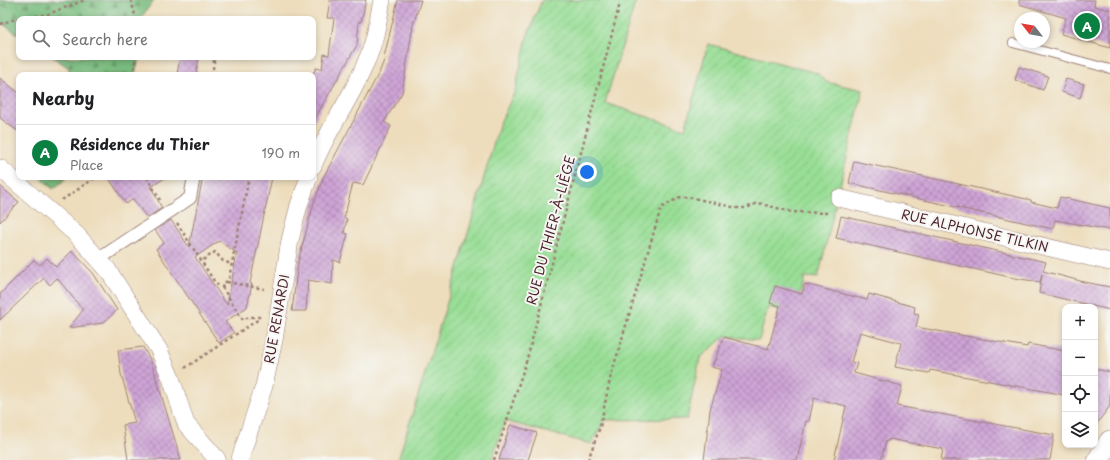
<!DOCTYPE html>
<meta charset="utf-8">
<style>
body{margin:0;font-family:"Playpen Sans",sans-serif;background:#f6f6f6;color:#202124}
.controls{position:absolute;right:12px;bottom:12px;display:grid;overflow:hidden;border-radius:8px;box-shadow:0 2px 6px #0003}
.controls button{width:36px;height:36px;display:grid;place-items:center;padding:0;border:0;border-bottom:1px solid #e0e0e0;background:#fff;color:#202124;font:20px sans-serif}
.compass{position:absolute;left:1014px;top:12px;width:36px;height:36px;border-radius:50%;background:#fff;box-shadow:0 2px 6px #0003;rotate:301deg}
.you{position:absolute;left:587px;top:172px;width:14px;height:14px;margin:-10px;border:3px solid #fff;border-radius:50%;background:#1a73e8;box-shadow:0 0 0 6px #1a73e833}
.badge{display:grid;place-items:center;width:26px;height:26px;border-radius:50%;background:#0b8043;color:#fff;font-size:13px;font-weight:700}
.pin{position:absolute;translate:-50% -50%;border:2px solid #fff;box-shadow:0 1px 4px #0006}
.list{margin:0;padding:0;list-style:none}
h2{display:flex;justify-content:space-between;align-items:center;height:52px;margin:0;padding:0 16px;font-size:17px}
h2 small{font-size:13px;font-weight:400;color:#757577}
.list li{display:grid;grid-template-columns:26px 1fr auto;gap:12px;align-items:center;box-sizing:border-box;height:56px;padding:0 16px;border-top:1px solid #e0e0e0}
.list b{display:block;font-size:15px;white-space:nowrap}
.list p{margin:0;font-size:13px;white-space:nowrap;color:#757577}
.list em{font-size:13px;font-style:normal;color:#757577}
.icon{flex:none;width:22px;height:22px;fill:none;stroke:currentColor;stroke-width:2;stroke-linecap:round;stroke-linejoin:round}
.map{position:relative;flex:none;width:1110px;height:460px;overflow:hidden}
.search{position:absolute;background:#fff;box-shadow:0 2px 6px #0003;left:16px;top:16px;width:300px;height:44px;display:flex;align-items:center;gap:10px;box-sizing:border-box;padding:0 14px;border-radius:8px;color:#757577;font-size:15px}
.panel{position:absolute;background:#fff;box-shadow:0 2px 6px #0003;left:16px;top:72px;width:300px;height:108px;border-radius:8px}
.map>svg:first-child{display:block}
</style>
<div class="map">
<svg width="1110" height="460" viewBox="0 0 1110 460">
<defs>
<pattern id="forest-firs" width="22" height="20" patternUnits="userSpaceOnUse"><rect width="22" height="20" fill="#7abd7f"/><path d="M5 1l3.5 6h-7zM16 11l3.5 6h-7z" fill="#669968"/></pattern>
<pattern id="garden-furrows" width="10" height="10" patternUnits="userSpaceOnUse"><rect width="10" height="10" fill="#99de96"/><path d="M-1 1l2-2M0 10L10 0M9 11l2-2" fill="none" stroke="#85be81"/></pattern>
<pattern id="building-cross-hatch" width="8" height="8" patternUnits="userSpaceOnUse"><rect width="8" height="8" fill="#cea4d6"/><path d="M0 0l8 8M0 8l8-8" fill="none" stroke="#a985ae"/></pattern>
</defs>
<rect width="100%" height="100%" fill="#f6f6f2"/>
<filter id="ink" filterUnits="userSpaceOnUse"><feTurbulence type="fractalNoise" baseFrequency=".025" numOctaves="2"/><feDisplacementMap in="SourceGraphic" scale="8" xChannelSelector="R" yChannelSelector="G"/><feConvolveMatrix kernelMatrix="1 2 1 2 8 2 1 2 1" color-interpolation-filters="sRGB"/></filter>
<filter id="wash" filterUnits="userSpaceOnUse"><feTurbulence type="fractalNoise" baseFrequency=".012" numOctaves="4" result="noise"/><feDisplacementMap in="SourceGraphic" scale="16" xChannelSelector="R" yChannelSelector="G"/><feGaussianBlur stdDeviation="0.9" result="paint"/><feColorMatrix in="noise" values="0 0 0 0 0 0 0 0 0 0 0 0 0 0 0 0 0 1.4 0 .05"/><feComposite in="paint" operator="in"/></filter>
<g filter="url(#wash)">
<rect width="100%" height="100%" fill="#edddbc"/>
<!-- forest -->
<path fill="url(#forest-firs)" stroke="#626e55" d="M0,0H154L140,19H19V35L0,22Z
M53,57H139L135,75H69V68Z
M40,177H68L53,189Z"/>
<!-- garden -->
<path fill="url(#garden-furrows)" stroke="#727e60" d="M542,0H636L605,103L685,129L708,44L817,73L826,82L863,90L818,278L805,277L795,313L768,307L759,340L725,336L700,358L687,419L605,420L591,444L505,421L492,460H398L460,261L499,125L515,91L527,37Z"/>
<g id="blocks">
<!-- building -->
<path fill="url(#building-cross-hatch)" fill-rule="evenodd" d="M330,0H366L361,22L359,21L357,45L313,122V74L316,68L322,69L324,54L329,55L334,18H327Z
M398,0H421L413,25L402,93L384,122L391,126L363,185L353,183L344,218L347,219L344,233L348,234L340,262L333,260L332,284L308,280L306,311H292L298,262L313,206L323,178L379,73L385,58L384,57Z
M1019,0H1095L1094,6L1110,10V48L1061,34L1066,18L1019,4Z
M180,57H199L196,75H177Z
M1019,67L1048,76L1043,90L1015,80Z
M0,78L19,93V132L0,118Z
M1066,79L1084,84L1080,98L1062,92Z
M854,161L1031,200V202L1057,208L1060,197L1110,208V230L1055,220L1053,229L849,183Z
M108,177H166L151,187L162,208L147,218L133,199L126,204Z
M203,177H272L250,283L252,284L247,307L225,322L234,333L219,343L156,249L164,243L155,230L171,220L189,247ZM219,241L237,253L227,305L195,257Z
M0,186L19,202L0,222Z
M841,216L1046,262L1043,271L1084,282L1110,287V310L1039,293L1042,274L1040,282L1014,278L836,238Z
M72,251L93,273L117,310L103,323L69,328L83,310L57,278L50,285L44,278L0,320V294L34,260L40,265L47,258L56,267Z
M805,284L867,300L869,294L915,307L914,313L919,314L916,327L1027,347L1028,344L1065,351V395L930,370L929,373L895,367L901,343L860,332L851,362L857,363L854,373L902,386L897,406L1054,435L1050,460H941L943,449L889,439L888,441H886L881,460H834L846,406L814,398L809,421H806L797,460H704L710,410L722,370L712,367L724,337L768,349L780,306L770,303L775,286L802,294Z
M143,347L151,361L181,460H128L123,425L135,423L121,374L118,350Z
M1095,369L1110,372V406L1095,426Z
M510,425L537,433L528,460H499Z"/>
</g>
</g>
<g filter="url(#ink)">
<use href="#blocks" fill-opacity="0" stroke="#9c7e74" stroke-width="1"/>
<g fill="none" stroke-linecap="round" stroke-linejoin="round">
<defs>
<path id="service" d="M1013,43L1110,69"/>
<path id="pedestrian" d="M99,259L190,198L194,177"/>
<path id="minor" d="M313,166C327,130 352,98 366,62C375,42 378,21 382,0
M0,168L77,235L108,270L159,350L171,378L186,424L217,459
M839,198L1110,262
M240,459L264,386L274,340L290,240L299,205L309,177"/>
<path id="tertiary" d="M1098,460L1110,441"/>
</defs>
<!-- service casing -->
<use href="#service" stroke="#9c7e74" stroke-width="10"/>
<!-- pedestrian casing -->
<use href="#pedestrian" stroke="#9c7e74" stroke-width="14"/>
<!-- minor casing -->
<use href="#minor" stroke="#9c7e74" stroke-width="18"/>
<!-- tertiary casing -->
<use href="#tertiary" stroke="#9c7e74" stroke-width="22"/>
<!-- path -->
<path stroke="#9c7e74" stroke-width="2.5" stroke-dasharray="3 3" stroke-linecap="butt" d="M131,0L136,19
M0,24L12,20L48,14L85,0
M133,75L136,57
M212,75L214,62L212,57
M147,177L160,200
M62,200L96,177
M177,223L216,284L222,287L229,278L249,177
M203,260L215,252L223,261L231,264
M227,282L264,289
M222,287L243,320L249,317H261
M185,368L259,319
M494,460L527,359L620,3
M588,460L600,427L610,379L661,208L680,197H689L737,208H746L758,203L792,212L829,213"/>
<!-- service -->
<use href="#service" stroke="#fff" stroke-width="8"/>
<!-- pedestrian -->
<use href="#pedestrian" stroke="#fff" stroke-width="12"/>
<!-- minor -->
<use href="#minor" stroke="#fff" stroke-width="17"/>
<!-- tertiary -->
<use href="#tertiary" stroke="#fff" stroke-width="21"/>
</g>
</g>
<g text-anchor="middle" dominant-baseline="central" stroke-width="4" stroke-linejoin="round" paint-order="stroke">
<!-- street labels -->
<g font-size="13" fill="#4a1f2b" stroke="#f6f6f2">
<text transform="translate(550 230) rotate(-75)">RUE DU THIER-À-LIÈGE</text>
<text transform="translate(975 230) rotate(13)">RUE ALPHONSE TILKIN</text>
<text transform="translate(276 319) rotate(-80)">RUE RENARDI</text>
</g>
</g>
</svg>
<div class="controls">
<button>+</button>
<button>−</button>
<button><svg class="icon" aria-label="locate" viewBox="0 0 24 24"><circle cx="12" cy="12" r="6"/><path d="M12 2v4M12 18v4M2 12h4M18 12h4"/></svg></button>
<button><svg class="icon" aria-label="layers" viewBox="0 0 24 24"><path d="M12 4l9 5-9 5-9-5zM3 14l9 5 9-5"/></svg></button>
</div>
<svg class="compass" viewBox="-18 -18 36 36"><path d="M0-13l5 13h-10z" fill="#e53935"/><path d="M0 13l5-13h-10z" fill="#757577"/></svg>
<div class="you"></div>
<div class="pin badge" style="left:1087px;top:26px">A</div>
<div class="search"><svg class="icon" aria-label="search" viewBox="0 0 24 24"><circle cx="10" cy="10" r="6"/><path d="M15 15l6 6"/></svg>Search here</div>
<section class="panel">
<h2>Nearby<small></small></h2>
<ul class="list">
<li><span class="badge">A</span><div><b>Résidence du Thier</b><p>Place</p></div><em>190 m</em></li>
</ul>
</section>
</div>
